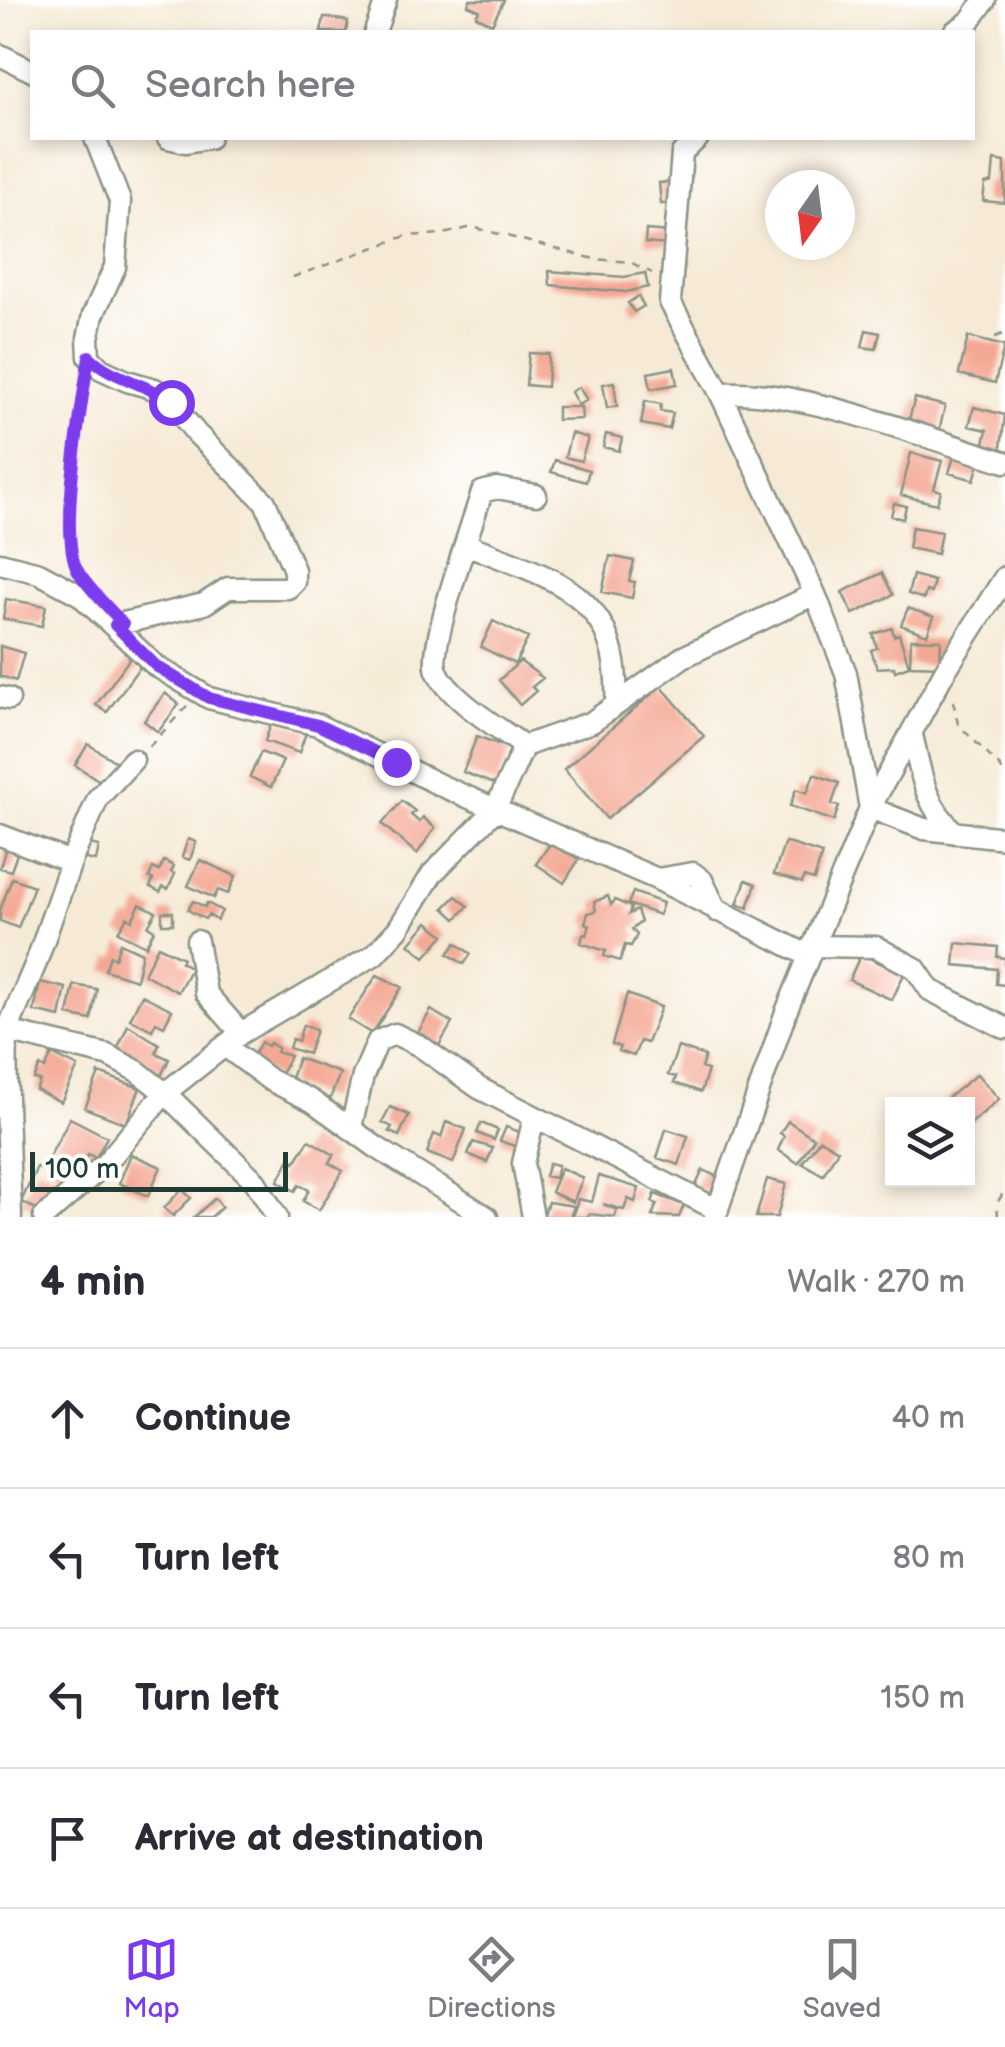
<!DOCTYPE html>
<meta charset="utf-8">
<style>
body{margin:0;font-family:"Balsamiq Sans",sans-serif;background:#f2f2f3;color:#2b2b33}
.controls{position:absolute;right:30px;bottom:30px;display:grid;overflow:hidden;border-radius:0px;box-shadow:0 5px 15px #0003}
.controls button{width:90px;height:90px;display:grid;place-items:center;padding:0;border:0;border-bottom:2px solid #e1e1e2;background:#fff;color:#2b2b33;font:50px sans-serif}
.compass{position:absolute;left:765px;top:170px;width:90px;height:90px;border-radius:50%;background:#fff;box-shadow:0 5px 15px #0003;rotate:194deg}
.scale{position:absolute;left:30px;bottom:25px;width:258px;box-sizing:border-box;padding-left:10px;border:5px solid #1f3d34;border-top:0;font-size:28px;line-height:35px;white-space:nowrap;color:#1f3d34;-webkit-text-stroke:8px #fff;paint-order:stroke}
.stop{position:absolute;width:30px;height:30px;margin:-22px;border:8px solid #7c3aed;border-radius:50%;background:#fff}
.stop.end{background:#7c3aed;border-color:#fff;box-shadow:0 2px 10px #0008}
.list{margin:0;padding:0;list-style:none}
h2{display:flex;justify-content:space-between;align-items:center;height:130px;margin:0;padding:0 40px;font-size:42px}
h2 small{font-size:32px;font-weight:400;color:#7c7c81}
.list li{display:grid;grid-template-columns:65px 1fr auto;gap:30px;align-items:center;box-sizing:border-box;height:140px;padding:0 40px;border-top:2px solid #e1e1e2}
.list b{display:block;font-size:38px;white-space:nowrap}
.list em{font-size:32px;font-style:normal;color:#7c7c81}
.icon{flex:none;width:55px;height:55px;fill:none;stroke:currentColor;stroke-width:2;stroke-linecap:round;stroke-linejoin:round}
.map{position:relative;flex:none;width:1005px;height:1217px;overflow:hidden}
.search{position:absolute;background:#fff;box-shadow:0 5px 15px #0003;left:30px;right:30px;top:30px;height:110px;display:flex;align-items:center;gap:25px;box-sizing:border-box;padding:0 35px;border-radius:0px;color:#7c7c81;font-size:38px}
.sheet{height:690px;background:#fff}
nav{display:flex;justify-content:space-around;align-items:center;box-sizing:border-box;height:140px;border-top:2px solid #e1e1e2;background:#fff;font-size:28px;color:#7c7c81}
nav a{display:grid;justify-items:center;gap:5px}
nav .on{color:#7c3aed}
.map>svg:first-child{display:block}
</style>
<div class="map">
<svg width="1005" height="1217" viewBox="0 0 1005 1217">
<rect width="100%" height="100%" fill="#fff"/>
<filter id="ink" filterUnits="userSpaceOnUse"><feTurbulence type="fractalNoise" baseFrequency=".01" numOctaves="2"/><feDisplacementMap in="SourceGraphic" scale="20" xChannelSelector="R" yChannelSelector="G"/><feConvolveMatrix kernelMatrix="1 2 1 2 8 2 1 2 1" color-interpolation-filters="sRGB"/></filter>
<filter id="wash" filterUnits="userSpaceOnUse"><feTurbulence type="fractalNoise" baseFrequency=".0048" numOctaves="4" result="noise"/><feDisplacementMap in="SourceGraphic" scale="40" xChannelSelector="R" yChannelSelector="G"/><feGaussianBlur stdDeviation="2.25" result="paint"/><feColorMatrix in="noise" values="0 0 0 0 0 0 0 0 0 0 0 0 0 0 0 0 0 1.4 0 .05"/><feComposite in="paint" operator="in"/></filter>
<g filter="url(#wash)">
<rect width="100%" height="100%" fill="#f6ead6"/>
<g id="blocks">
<!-- building -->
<path fill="#f4a894" d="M470,0H504L492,24L476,16L479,10L468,5Z
M324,17L348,21L346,32H321Z
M994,160L1005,162V203L983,201L985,184L992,182Z
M673,182L675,204H661L659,183Z
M646,230L669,232L668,245L645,243Z
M549,271L624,277L645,273L648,287L626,292L550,285Z
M638,296L644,306L634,312L628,303Z
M866,330L880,333L876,349L862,347Z
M968,337L1004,346L995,383L959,374Z
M529,353L549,354L547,387L526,385Z
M674,368L677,384L651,389L648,373Z
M614,382L617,406L607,408L603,384Z
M579,387L587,400L578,405L571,392Z
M915,398L945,406L939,431L908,423Z
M645,401L661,404L660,411L673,413L669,429L641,424Z
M557,407H581L582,419L557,420Z
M974,407L1005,415L1000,455L982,451L987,430L969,426Z
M571,433L588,438L581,461L565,457Z
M606,434L622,438L619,451L603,447Z
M911,453L942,461L934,489L941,491L937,504L901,495Z
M955,453L980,461L974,480L949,473Z
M555,460L589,470L586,482L551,472Z
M894,503L906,506L903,519L891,516Z
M912,527L941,532L937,554L908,548Z
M610,556L634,561L629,581L635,582L632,598L602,592Z
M882,573L893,595L853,614L842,592Z
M913,575L934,581L931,593L926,591L924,599L908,594Z
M6,599L46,606L42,626L3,619Z
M908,608L934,617L927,635L901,625Z
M493,621L528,638L515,664L481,647Z
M892,628L894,636L899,634L909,666L895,671L894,667L877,668L871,650L877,648L873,634Z
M911,639L941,640L940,666L910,665Z
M0,646L24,653L16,681L0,676Z
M133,654L143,662L107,712L96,705Z
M520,661L543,678L532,687L536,691L520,705L499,680Z
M661,686L704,736L607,819L564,769Z
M165,693L179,704L158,732L144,721Z
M273,718L307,730L299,753L265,741Z
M477,736L511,749L496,785L463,772Z
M88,744L116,762L113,773L103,783L75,765Z
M261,752L283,761L271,787L250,777Z
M814,774L839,783L832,804L839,806L834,821L790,806L796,789L807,793Z
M402,801L415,811L411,815L419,822L423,817L435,828L417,854L382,824Z
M188,839L196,842L190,860L182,857Z
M785,842L822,854L814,880L804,877L802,883L774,874Z
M89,844L99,846L96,861L86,859Z
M550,844L579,859L564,883L536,864Z
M6,847L18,851L11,871L0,868Z
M200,860L236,876L228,894L218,890L214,898L188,886Z
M164,861L174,866L171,872L175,874L168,889L163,887L160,892L150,887L153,880L149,877L153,868L159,871Z
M12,878L34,886L18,928L0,921V910Z
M746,880L756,884L748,908L737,904Z
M633,892L663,903L659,915L628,904Z
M456,896L468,906L456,919L444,908Z
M608,896L611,905L615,900L631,907L629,914L637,910L641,922L632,929L637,935L631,946L625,945L620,961L604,956L606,951L581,943L583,934L587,935L590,925L585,923L588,913L596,911L594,902Z
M193,901L205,907L207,903L222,911L217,920L208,915L205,919L188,910Z
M140,904L156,912L148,926L154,930L146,946L118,932L127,917L132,920Z
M162,912H173V924H162Z
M428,922L444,935L425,957L409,944Z
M120,943L142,953L136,980L105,970L110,956L115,958Z
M456,943L471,954L464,964L448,954Z
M956,943L998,947L997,957L1005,958V985L996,984L997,969L954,965Z
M158,946L183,958L181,962L191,968L178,992L144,974Z
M861,954L904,974L892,1000L849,980Z
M377,975L402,987L372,1034L348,1019Z
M40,982L66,988L60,1017L34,1011Z
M74,985L97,989L91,1020L68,1015Z
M627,994L661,1007L647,1043L640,1041L634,1056L618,1051L620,1047L612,1044Z
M142,995L172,1010L164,1026L156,1022L152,1030L130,1019Z
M431,1010L452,1023L437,1049L416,1036Z
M128,1025L159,1044L156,1053L169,1059L161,1076L115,1054Z
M303,1025L316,1030L308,1054L289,1048L292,1039L298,1041Z
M261,1042L268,1046L270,1043L278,1048L276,1052L290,1056L278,1079L249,1063Z
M678,1047L705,1056L701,1068L708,1070L701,1092L674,1083L676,1077L668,1075Z
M52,1054L78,1067L61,1102L36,1090L40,1081L34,1079L40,1066L45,1069Z
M298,1058L340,1073L330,1099L289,1084Z
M99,1073L140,1088L126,1124L85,1108Z
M977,1074L999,1099L968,1126V1104H940Z
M390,1107L409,1115L399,1136L389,1131L392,1127L382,1122Z
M70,1118L107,1137L96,1158L88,1154L74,1180L45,1165Z
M788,1121L814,1138L798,1163L778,1150L784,1136L780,1133Z
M446,1122L466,1129L453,1163L427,1153L434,1134L441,1137Z
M481,1123L498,1130L494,1140L477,1133Z
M506,1127L525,1134L520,1148L500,1141Z
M666,1129L688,1136L679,1165L657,1158Z
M820,1139L838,1150L823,1175L802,1163Z
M309,1140L334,1155L329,1163L343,1171L319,1210L303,1201L309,1190L299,1185L295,1191L278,1181L290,1159L295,1162Z
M473,1142L493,1148L487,1162L468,1154Z
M131,1154L161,1167L148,1196L119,1183Z
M549,1163L558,1165L555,1178L545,1176Z
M37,1167L71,1183L58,1202L49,1198L43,1212L21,1202Z
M561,1168L583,1178L573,1202L551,1192Z
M703,1170L718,1177L711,1194L695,1187Z
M599,1176L639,1188L635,1202L628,1199L624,1210L603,1204L617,1210L615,1217L589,1214L588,1217H572L578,1199L592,1202Z
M767,1179L786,1184L777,1217H756Z
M182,1189L191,1198L173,1216L164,1208Z
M655,1194L684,1205L679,1217L652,1216L657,1204L652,1202Z
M215,1198L222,1207L211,1217H194Z
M548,1202L574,1206L570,1217H543Z"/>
</g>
</g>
<g filter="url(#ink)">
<use href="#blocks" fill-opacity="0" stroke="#8a9485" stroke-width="2.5"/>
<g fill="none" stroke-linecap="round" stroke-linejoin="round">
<defs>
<path id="minor" d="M375,32L386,0
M954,32L969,22L985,0
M0,55L32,71
M95,138L120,201L115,267L93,315L88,338L89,357L101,369L127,381L155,389L171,402L196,433L265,502L294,570V582L288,588H228L204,604L115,625
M168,138L186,142L209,138
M698,138L682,153L670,302L720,393L815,594L846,673L870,808
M720,393C806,389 921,437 1005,462
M466,544C553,580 622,591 616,705
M0,563L39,573L80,595L156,666L209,698L318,725L442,786L657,879L809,956
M0,697L9,699
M912,735C922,776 923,802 955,833
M524,746L592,722L683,657L815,594
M870,808L945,671L1005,577
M0,835L71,862L36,963L7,1031H0
M71,862L98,798L133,760
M657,879L693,873L702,880L717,911
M197,941L206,993L241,1033
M812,946L876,947L915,968L930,990L1005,1028
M225,1046L270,1080L312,1101L376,1147L487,1217
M351,1127L363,1076L378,1041L395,1034L420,1046L479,1088L718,1210
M11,1217C9,1155 5,1093 7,1031L107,1055L137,1071L165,1093L255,1181L277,1217
M44,1217L106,1163L165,1093L241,1033L374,955L398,929L432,874L495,810L524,746C498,727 450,700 437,671C427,649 473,522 482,492L497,488L536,495
M533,1217L523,1163L534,1118
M715,1217L786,1012L870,808L924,829L1005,838"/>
</defs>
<!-- minor casing -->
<use href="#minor" stroke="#8a9485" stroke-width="25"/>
<!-- path -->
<path stroke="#8a9485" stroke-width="2.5" stroke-dasharray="8 8" stroke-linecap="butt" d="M293,277L406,236L444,234L472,227L595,259L630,262L652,273
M995,337L1005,333
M77,569C59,528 79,425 86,379
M953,701L958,724L1001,768L1005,777
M149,747L188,705
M998,1217L997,1203L1005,1190"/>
<!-- minor -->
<use href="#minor" stroke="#fff" stroke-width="20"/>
</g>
</g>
<g fill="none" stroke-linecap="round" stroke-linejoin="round" filter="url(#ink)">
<!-- route -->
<path stroke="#7c3aed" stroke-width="12" d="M171,402C146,382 113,380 89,356C83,399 57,537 78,571C89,590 109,607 123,624L115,625L156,666L209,698L318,725L396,762"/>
</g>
</svg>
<div class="controls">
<button><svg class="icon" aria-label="layers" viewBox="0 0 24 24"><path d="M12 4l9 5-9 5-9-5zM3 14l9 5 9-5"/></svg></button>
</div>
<svg class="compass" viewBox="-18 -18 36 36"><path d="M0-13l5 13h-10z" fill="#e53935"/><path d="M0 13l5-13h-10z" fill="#7c7c81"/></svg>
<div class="scale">100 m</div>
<div class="stop" style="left:171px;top:402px"></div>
<div class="stop end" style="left:396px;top:762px"></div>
<div class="search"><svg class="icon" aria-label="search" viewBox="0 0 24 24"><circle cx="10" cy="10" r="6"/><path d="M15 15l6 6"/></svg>Search here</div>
</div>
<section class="sheet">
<h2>4 min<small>Walk · 270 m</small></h2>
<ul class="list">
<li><svg class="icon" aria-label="ahead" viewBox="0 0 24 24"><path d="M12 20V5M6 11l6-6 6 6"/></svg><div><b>Continue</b></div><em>40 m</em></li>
<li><svg class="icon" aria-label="left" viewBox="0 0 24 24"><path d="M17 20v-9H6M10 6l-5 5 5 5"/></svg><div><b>Turn left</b></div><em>80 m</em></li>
<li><svg class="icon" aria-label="left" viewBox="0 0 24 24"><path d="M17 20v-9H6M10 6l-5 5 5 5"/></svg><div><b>Turn left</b></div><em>150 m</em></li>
<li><svg class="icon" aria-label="arrive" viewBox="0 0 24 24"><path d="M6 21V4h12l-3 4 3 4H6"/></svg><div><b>Arrive at destination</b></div></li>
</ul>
</section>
<nav>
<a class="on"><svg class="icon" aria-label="map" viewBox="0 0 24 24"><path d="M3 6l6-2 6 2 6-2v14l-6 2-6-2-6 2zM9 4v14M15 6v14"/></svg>Map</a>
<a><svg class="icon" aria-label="directions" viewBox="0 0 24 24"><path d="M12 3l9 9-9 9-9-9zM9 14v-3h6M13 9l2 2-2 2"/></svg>Directions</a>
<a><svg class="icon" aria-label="saved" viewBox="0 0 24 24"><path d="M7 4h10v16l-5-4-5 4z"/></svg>Saved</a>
</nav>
